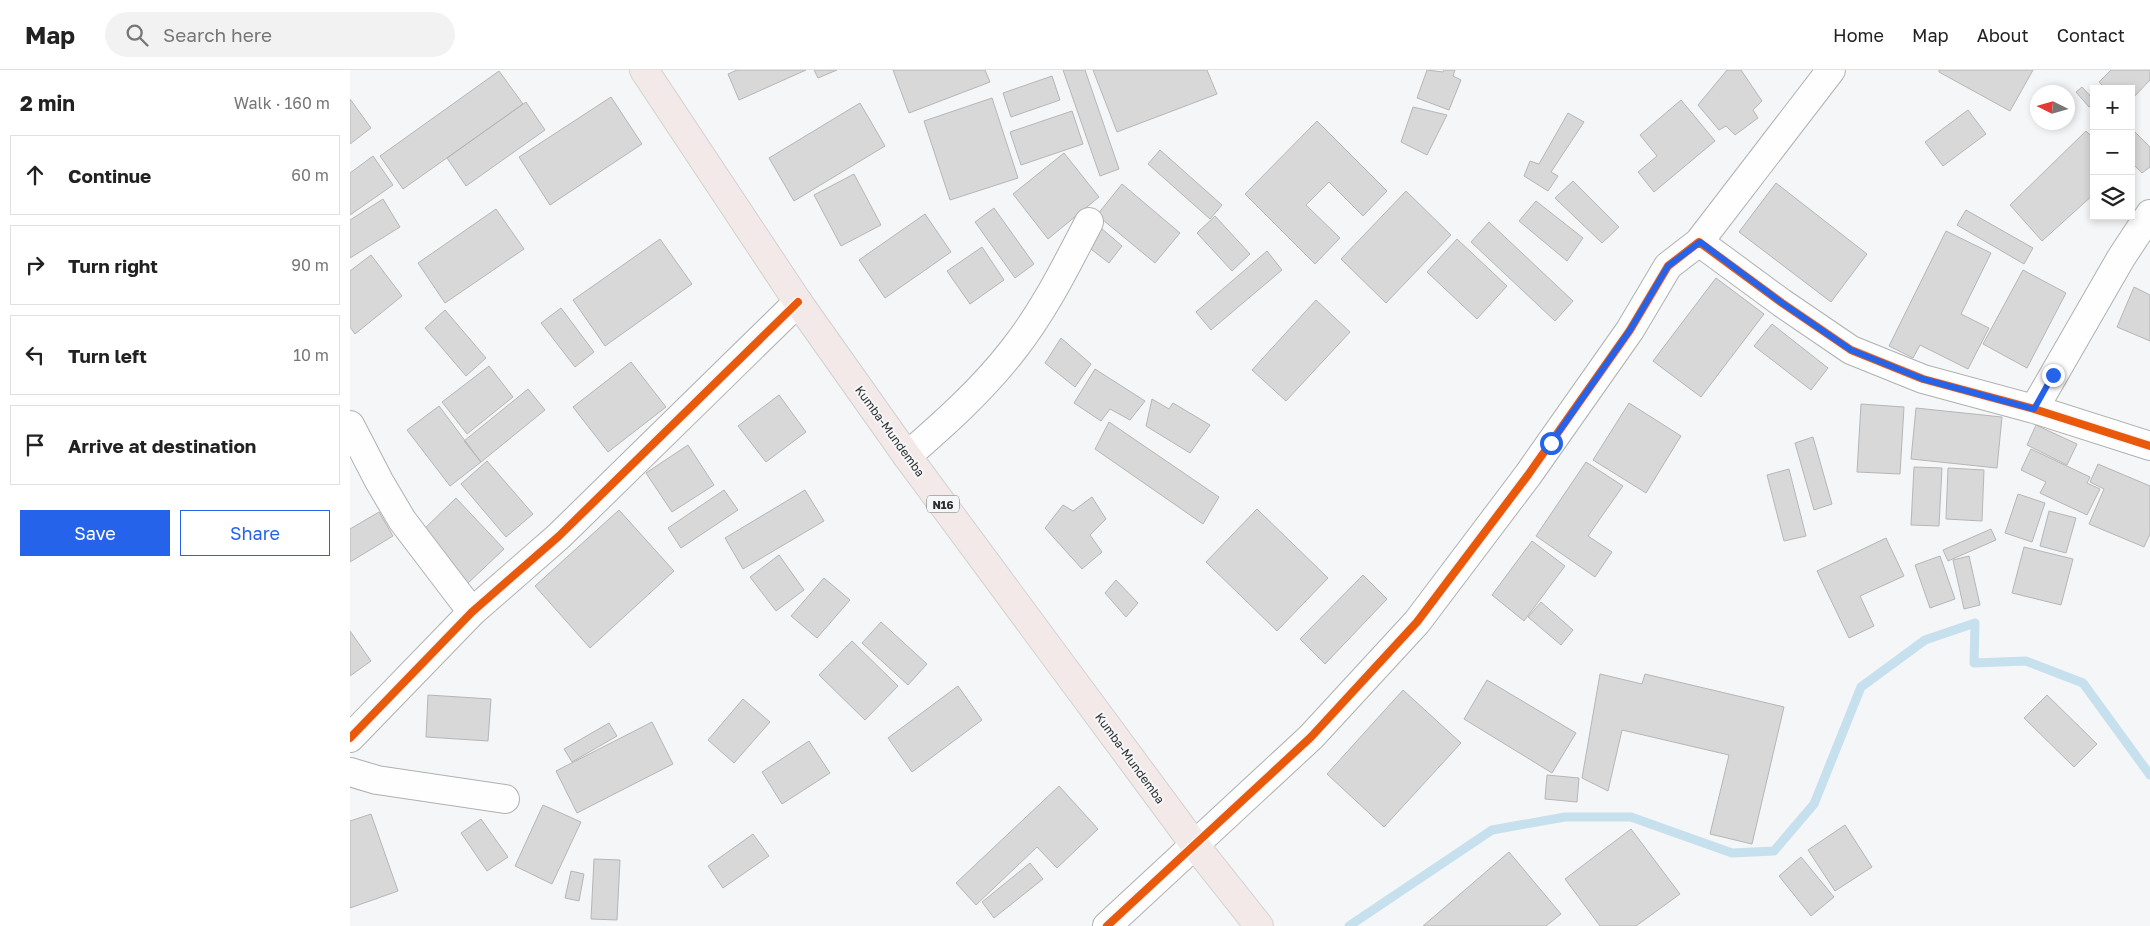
<!DOCTYPE html>
<meta charset="utf-8">
<style>
body{margin:0;font-family:"Golos Text",sans-serif;background:#f2f2f2;color:#222}
.controls{position:absolute;right:15px;top:15px;display:grid;overflow:hidden;border-radius:0px;box-shadow:0 2px 8px #0003}
.controls button{width:45px;height:45px;display:grid;place-items:center;padding:0;border:0;border-bottom:1px solid #e0e0e0;background:#fff;color:#222;font:25px sans-serif}
.compass{position:absolute;left:1680px;top:15px;width:45px;height:45px;border-radius:50%;background:#fff;box-shadow:0 2px 8px #0003;rotate:275deg}
.stop{position:absolute;width:15px;height:15px;margin:-11px;border:4px solid #2563eb;border-radius:50%;background:#fff}
.stop.end{background:#2563eb;border-color:#fff;box-shadow:0 1px 5px #0008}
.list{margin:0;padding:0;list-style:none}
h2{display:flex;justify-content:space-between;align-items:center;height:65px;margin:0;padding:0 20px;font-size:21px}
h2 small{font-size:16px;font-weight:400;color:#767676}
.list li{display:grid;grid-template-columns:32px 1fr auto;gap:15px;align-items:center;box-sizing:border-box;height:80px;margin:0 10px 10px;padding:0 10px;border:1px solid #e0e0e0;border-radius:0px}
.list b{display:block;font-size:19px;white-space:nowrap}
.list em{font-size:16px;font-style:normal;color:#767676}
.actions{display:flex;gap:10px;padding:15px 20px}
.actions a{flex:1;padding:11px 0;border:1px solid #2563eb;border-radius:0px;text-align:center;font-size:18px;color:#2563eb}
.actions .main{background:#2563eb;color:#fff}
.icon{flex:none;width:28px;height:28px;fill:none;stroke:currentColor;stroke-width:2;stroke-linecap:round;stroke-linejoin:round}
.map{position:relative;flex:none;width:1800px;height:856px;overflow:hidden}
header{display:flex;align-items:center;gap:30px;box-sizing:border-box;height:70px;padding:0 25px;background:#fff;border-bottom:1px solid #e0e0e0}
header strong{font-size:24px}
nav{display:flex;gap:28px;margin-inline-start:auto;font-size:18px}
.search{width:350px;height:45px;background:#f2f2f2;display:flex;align-items:center;gap:12px;box-sizing:border-box;padding:0 18px;border-radius:28px;color:#767676;font-size:19px}
main{display:flex}
aside{flex:1;background:#fff}
.map>svg:first-child{display:block}
</style>
<header>
<strong>Map</strong>
<div class="search"><svg class="icon" aria-label="search" viewBox="0 0 24 24"><circle cx="10" cy="10" r="6"/><path d="M15 15l6 6"/></svg>Search here</div>
<nav><a>Home</a><a>Map</a><a>About</a><a>Contact</a></nav>
</header>
<main>
<aside>
<h2>2 min<small>Walk · 160 m</small></h2>
<ul class="list">
<li><svg class="icon" aria-label="ahead" viewBox="0 0 24 24"><path d="M12 20V5M6 11l6-6 6 6"/></svg><div><b>Continue</b></div><em>60 m</em></li>
<li><svg class="icon" aria-label="right" viewBox="0 0 24 24"><path d="M7 20v-9h11M14 6l5 5-5 5"/></svg><div><b>Turn right</b></div><em>90 m</em></li>
<li><svg class="icon" aria-label="left" viewBox="0 0 24 24"><path d="M17 20v-9H6M10 6l-5 5 5 5"/></svg><div><b>Turn left</b></div><em>10 m</em></li>
<li><svg class="icon" aria-label="arrive" viewBox="0 0 24 24"><path d="M6 21V4h12l-3 4 3 4H6"/></svg><div><b>Arrive at destination</b></div></li>
</ul>
<div class="actions"><a class="main">Save</a><a>Share</a></div>
</aside>
<div class="map">
<svg width="1800" height="856" viewBox="0 0 1800 856">
<rect width="100%" height="100%" fill="#f5f6f7"/>
<g fill="none" stroke-linecap="round" stroke-linejoin="round">
<!-- stream -->
<path stroke="#c6e0ee" stroke-width="9" d="M999,856L1142,760L1215,747H1281L1382,783L1424,781L1464,734L1511,617L1575,570L1625,553L1624,593L1676,591L1733,613L1800,705"/>
</g>
<!-- building -->
<path fill="#d8d8d8" stroke="#b6b6b7" d="M387,0H456L389,30L378,4Z
M464,0H487L468,8Z
M543,0H635L640,12L559,43Z
M713,0H735L769,99L750,106Z
M743,0H857L867,24L767,62Z
M1077,0L1093,2L1094,0H1105L1103,6L1111,10L1099,40L1067,28Z
M1377,0H1391L1412,31L1403,40L1408,48L1385,65L1376,56L1369,60L1348,35Z
M1589,0H1683L1660,41L1589,2Z
M1761,0H1800V10L1781,30V19H1756L1749,12Z
M149,1L173,34L53,119L30,86Z
M702,6L710,30L661,47L653,23Z
M1732,17L1744,30L1739,37L1726,22Z
M261,27L292,74L200,135L169,87Z
M642,28L668,108L600,130L574,51Z
M0,29L21,58L0,74Z
M1331,30L1365,71L1304,122L1288,102L1307,86L1290,65Z
M176,32L195,60L116,116L97,88Z
M510,33L535,76L444,131L419,88Z
M1063,37L1097,45L1077,85L1051,72Z
M1618,40L1636,64L1593,96L1575,72Z
M722,41L733,74L671,95L660,62Z
M1218,43L1234,52L1201,102L1208,106L1198,121L1174,106L1180,91L1189,94Z
M967,51L1037,121L1013,146L979,112L956,135L990,168L965,194L895,124Z
M1781,58L1800,77V97L1792,103L1781,92Z
M1736,61L1744,69V124L1692,171L1660,135Z
M810,80L872,135L860,149L798,94Z
M714,83L749,127L698,169L663,124Z
M23,86L43,115L0,145V103Z
M504,104L531,155L491,176L464,125Z
M1223,111L1269,157L1252,173L1205,128Z
M1426,113L1517,184L1481,232L1389,162Z
M772,114L830,163L805,193L747,145Z
M1056,121L1101,165L1036,233L991,189Z
M33,129L50,157L0,188V150Z
M1186,131L1233,168L1217,191L1169,151Z
M644,138L684,194L665,208L625,152Z
M146,139L174,179L95,233L68,193Z
M1616,140L1683,178L1674,194L1607,155Z
M575,144L601,182L535,228L509,190Z
M865,146L900,184L882,201L847,163Z
M1139,152L1223,231L1205,251L1121,172Z
M751,158L772,176L759,193L737,176Z
M1596,161L1641,183L1611,244L1639,258L1618,299L1570,275L1563,288L1539,276Z
M310,169L342,214L255,276L223,230Z
M1107,169L1157,216L1127,249L1077,202Z
M632,177L654,210L620,234L597,201Z
M917,181L932,200L861,260L846,242Z
M21,185L52,226L5,264L0,257V201Z
M1673,200L1716,223L1677,298L1633,274Z
M1366,208L1414,244L1351,327L1303,291Z
M1784,217L1800,225V271L1767,257Z
M966,230L1000,262L936,331L902,300Z
M211,238L244,282L225,297L191,253Z
M95,240L136,288L116,306L75,258Z
M1422,254L1478,298L1461,320L1404,276Z
M711,268L741,294L725,317L695,293Z
M281,292L316,337L258,382L223,337Z
M139,296L163,327L117,364L92,332Z
M745,299L795,331L780,350L760,339L751,351L724,333Z
M178,319L195,340L131,392L114,371Z
M429,325L456,362L416,392L388,356Z
M802,329L819,339L823,333L860,355L840,383L796,356Z
M1279,333L1331,366L1296,423L1243,390Z
M1511,334L1554,337L1550,404L1507,402Z
M89,336L131,392L100,416L57,360Z
M1566,338L1652,347L1647,398L1561,389Z
M759,352L869,427L853,454L745,379Z
M1686,355L1727,374L1717,395L1677,375Z
M1463,367L1482,434L1464,440L1445,373Z
M338,375L364,415L322,442L296,403Z
M1681,379L1740,407L1737,413L1750,419L1737,445L1690,423L1696,412L1671,400Z
M137,391L183,444L156,467L111,414Z
M1236,392L1273,416L1238,466L1262,482L1245,507L1186,466Z
M1748,394L1800,416V464L1794,477L1739,454L1754,419L1740,412Z
M1564,397L1592,398L1589,456L1561,455Z
M1598,398L1634,400L1632,451L1596,449Z
M1439,399L1456,466L1434,471L1417,405Z
M374,420L388,440L331,478L318,458Z
M455,420L474,451L393,499L375,468Z
M1668,424L1695,433L1682,472L1655,463Z
M742,427L756,449L740,465L752,482L732,499L695,458L713,435L723,441Z
M106,428L154,479L116,515L68,465Z
M907,439L978,508L927,561L856,492Z
M269,440L324,501L240,578L185,516Z
M1699,441L1726,448L1716,483L1690,476Z
M29,442L43,466L0,492V459Z
M1641,459L1646,470L1598,491L1593,480Z
M1536,468L1554,506L1510,526L1524,556L1499,568L1467,501Z
M1182,471L1215,496L1174,551L1142,525Z
M1674,477L1723,489L1711,535L1662,523Z
M429,485L454,520L426,541L400,507Z
M1590,486L1605,529L1580,538L1565,495Z
M1619,486L1630,535L1614,539L1603,490Z
M1013,505L1037,529L975,594L950,569Z
M474,508L500,530L467,568L441,546Z
M766,510L788,533L776,547L755,523Z
M1191,532L1223,560L1211,575L1178,547Z
M531,552L577,594L558,615L512,573Z
M0,561L21,591L0,606Z
M502,571L548,616L515,650L469,605Z
M1250,604L1292,614L1295,604L1434,637L1402,774L1360,764L1379,685L1272,660L1258,721L1232,708Z
M1137,610L1226,663L1202,703L1114,649Z
M608,616L632,650L562,702L538,668Z
M1053,620L1111,673L1034,757L977,704Z
M78,625L141,629L138,671L76,667Z
M1697,625L1747,674L1724,697L1674,648Z
M393,629L420,652L384,693L358,670Z
M302,652L323,694L227,743L206,701Z
M259,653L267,666L222,692L214,679Z
M459,671L480,703L432,734L412,702Z
M1197,705L1229,708L1227,732L1195,729Z
M709,716L748,759L707,798L687,777L626,835L606,813Z
M193,735L231,752L202,814L165,796Z
M21,744L48,821L0,838V751Z
M131,749L158,787L137,801L111,763Z
M1495,755L1522,797L1485,821L1458,780Z
M1281,759L1330,824L1286,856H1250L1215,809Z
M403,764L419,786L373,818L358,796Z
M1159,782L1211,844L1196,856H1073Z
M1451,787L1484,827L1461,846L1429,806Z
M244,789L270,790L267,850L241,849Z
M680,793L693,809L644,848L632,832Z
M221,801L234,804L229,831L215,828Z"/>
<g fill="none" stroke-linecap="round" stroke-linejoin="round">
<defs>
<path id="minor" d="M1349,172L1481,0
M1684,339L1771,188L1800,144
M0,355L29,411L52,450L122,542
M557,386C595,353 632,320 663,280C694,241 716,196 739,152
M0,668L122,542L209,466L448,232
M0,702L27,710L155,729
M757,856L961,667L1067,552L1178,405L1280,260L1318,196L1349,172L1432,233L1501,280L1573,309L1684,339L1800,376"/>
<path id="trunk" d="M294,0L448,232L557,386L844,774L909,856"/>
</defs>
<!-- minor casing -->
<use href="#minor" stroke="#afb0b1" stroke-width="30"/>
<!-- trunk casing -->
<use href="#trunk" stroke="#d1d2d2" stroke-width="30"/>
<!-- minor -->
<use href="#minor" stroke="#fefefe" stroke-width="28"/>
<!-- trunk -->
<use href="#trunk" stroke="#f3e9e8" stroke-width="28"/>
<defs>
<path id="cycleway" d="M0,668L122,542L209,466L448,232
M757,856L961,667L1067,552L1178,405L1280,260L1318,196L1349,172L1432,233L1501,280L1573,309L1684,339L1800,376"/>
</defs>
<!-- cycleway casing -->
<use href="#cycleway" stroke="#f4f6f8" stroke-width="11"/>
<!-- cycleway -->
<use href="#cycleway" stroke="#e8590c" stroke-width="8"/>
</g>
<g fill="none" stroke-linecap="round" stroke-linejoin="round">
<!-- route -->
<path stroke="#2563eb" stroke-width="6" d="M1201,373L1280,260L1318,196L1350,172L1432,233L1501,280L1573,309L1684,339L1703,305"/>
</g>
<g text-anchor="middle" dominant-baseline="central" stroke-width="4" stroke-linejoin="round" paint-order="stroke">
<!-- shield labels -->
<rect fill="#f4f6f8" stroke="#68696a" stroke-width="1" x="577" y="425.5" width="32" height="17" rx="4"/>
<g font-size="11" font-weight="bold" fill="#2c2d2d">
<text x="593" y="434">N16</text>
</g>
<!-- street labels -->
<g font-size="12" fill="#2c2d2d" stroke="#f4f6f8">
<text transform="translate(540 361) rotate(54)">Kumba-Mundemba</text>
<text transform="translate(780 688) rotate(54)">Kumba-Mundemba</text>
</g>
</g>
</svg>
<div class="controls">
<button>+</button>
<button>−</button>
<button><svg class="icon" aria-label="layers" viewBox="0 0 24 24"><path d="M12 4l9 5-9 5-9-5zM3 14l9 5 9-5"/></svg></button>
</div>
<svg class="compass" viewBox="-18 -18 36 36"><path d="M0-13l5 13h-10z" fill="#e53935"/><path d="M0 13l5-13h-10z" fill="#767676"/></svg>
<div class="stop" style="left:1201px;top:373px"></div>
<div class="stop end" style="left:1703px;top:305px"></div>
</div>
</main>
